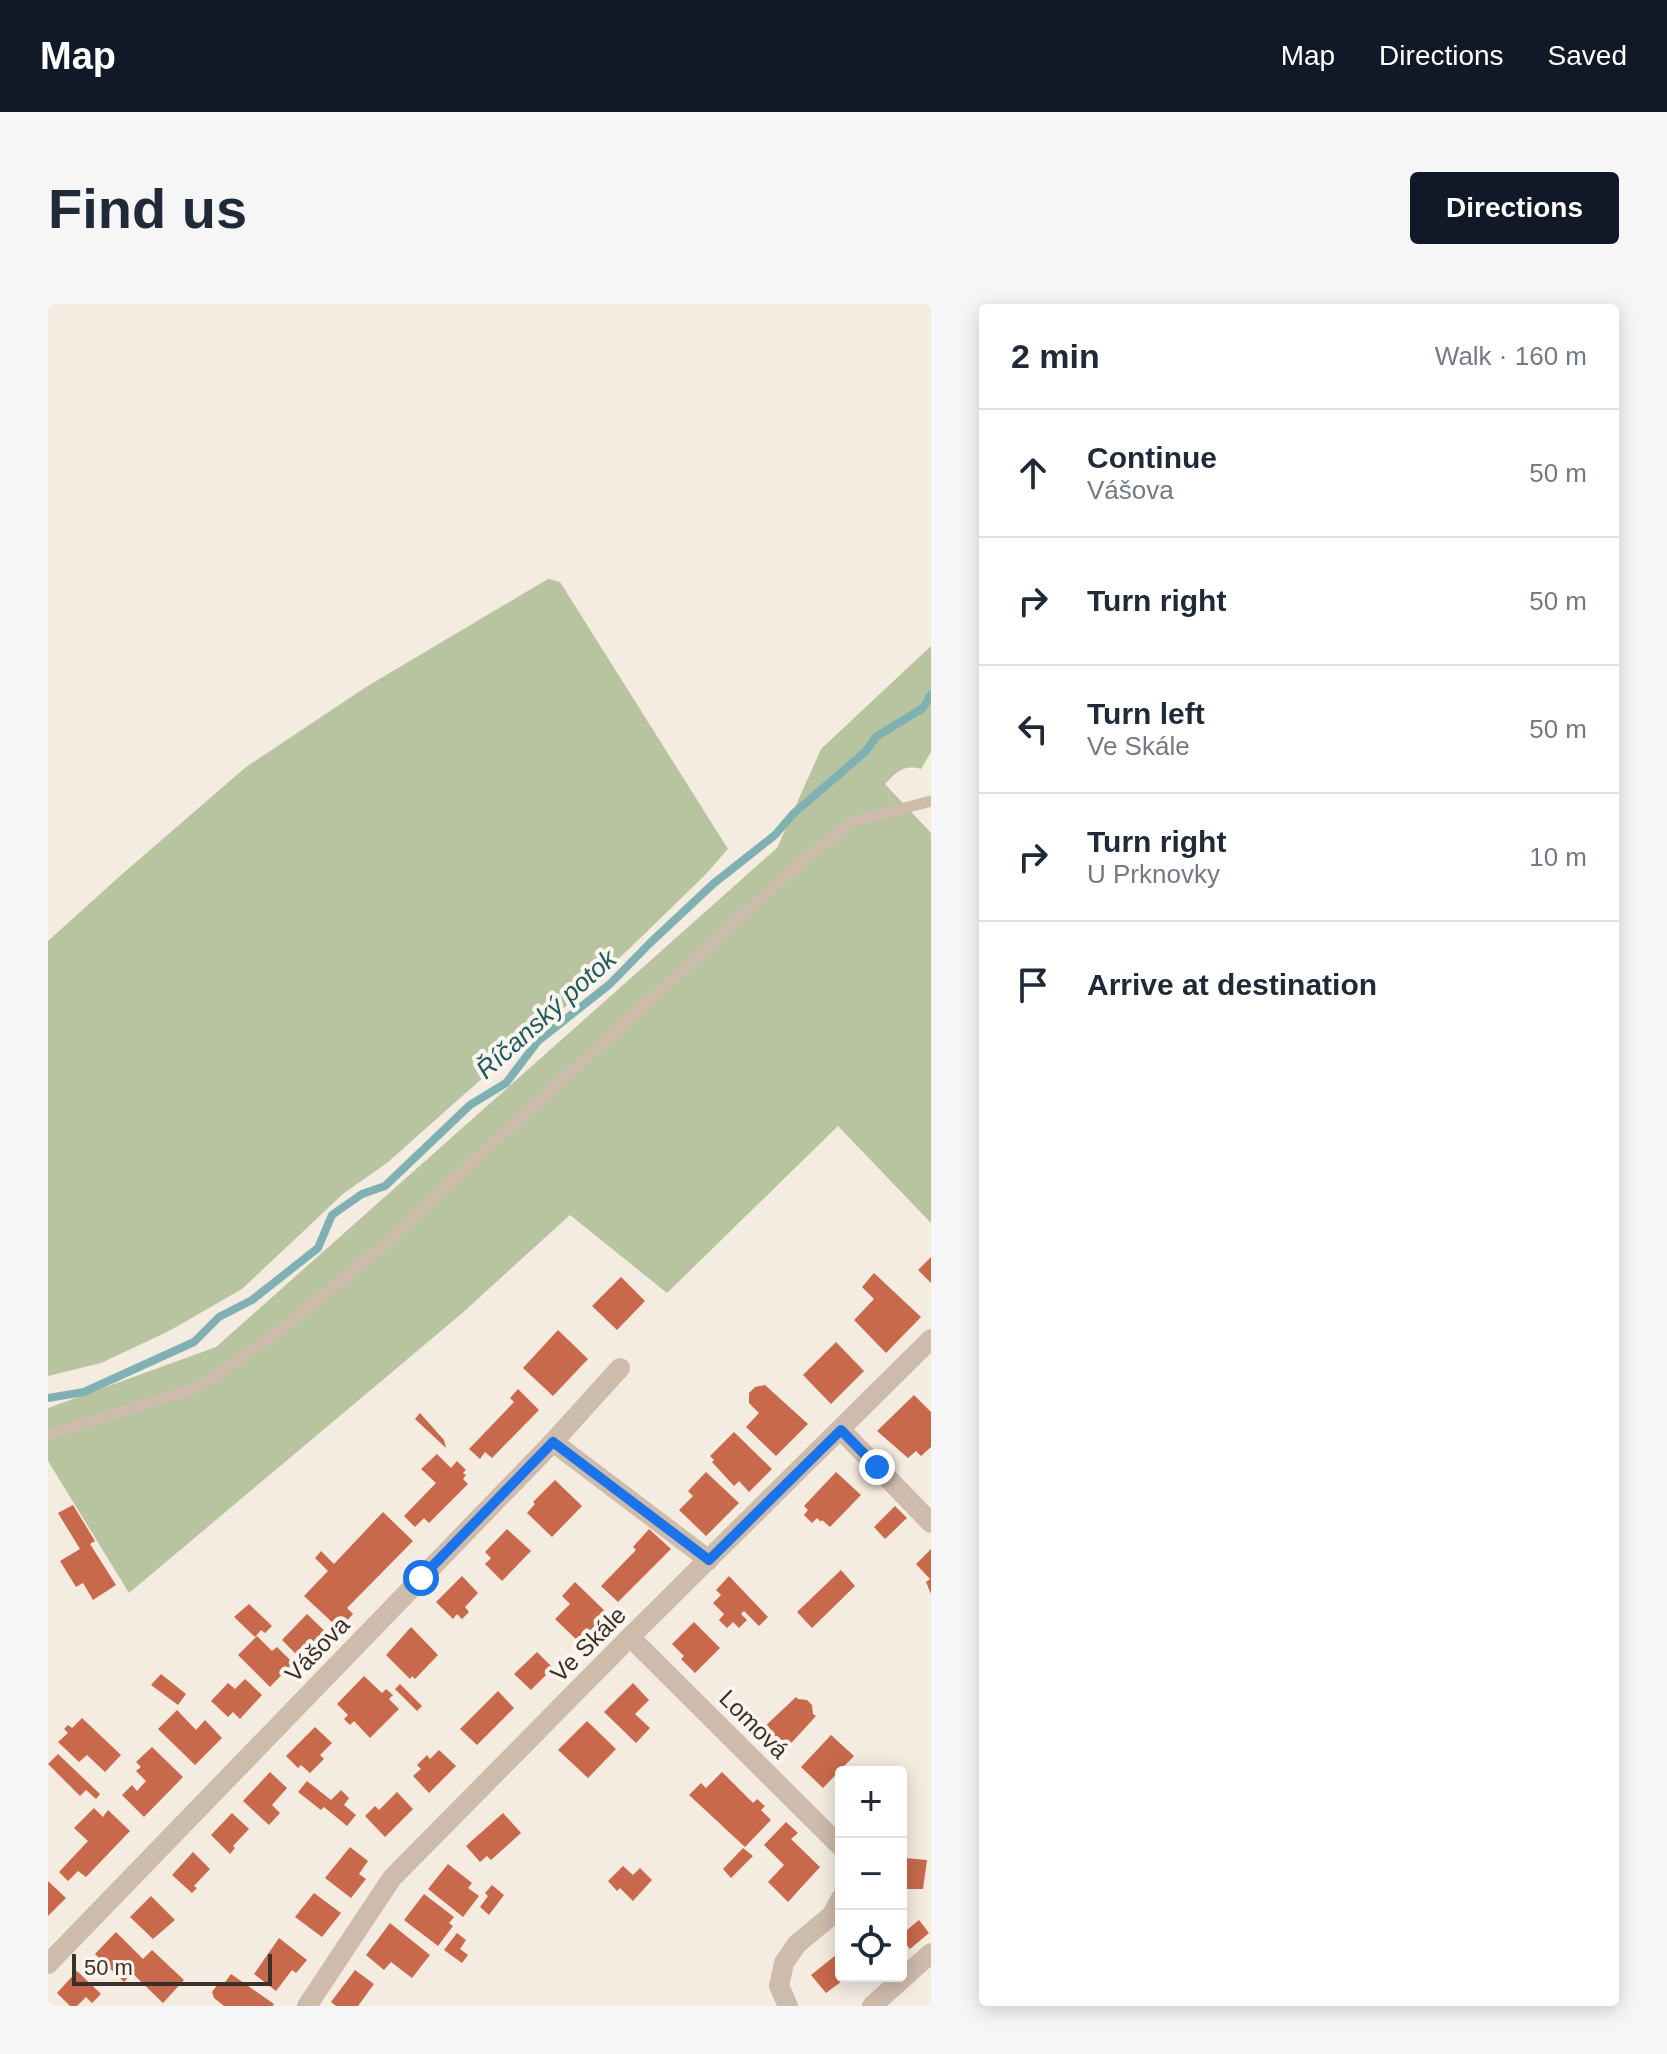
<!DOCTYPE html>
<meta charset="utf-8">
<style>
body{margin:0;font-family:Arial,sans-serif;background:#f6f6f7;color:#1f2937}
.controls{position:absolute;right:24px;bottom:24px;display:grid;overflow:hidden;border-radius:8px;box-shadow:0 4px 20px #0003}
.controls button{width:72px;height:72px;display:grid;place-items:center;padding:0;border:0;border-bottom:2px solid #e0e1e3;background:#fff;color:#1f2937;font:40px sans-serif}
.scale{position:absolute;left:24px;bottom:20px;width:200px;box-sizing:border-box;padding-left:8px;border:4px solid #3b302b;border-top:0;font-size:22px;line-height:28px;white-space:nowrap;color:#3b302b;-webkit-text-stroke:6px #fbf5ee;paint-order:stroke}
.stop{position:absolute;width:24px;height:24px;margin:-18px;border:6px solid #1a73e8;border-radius:50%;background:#fff}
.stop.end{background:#1a73e8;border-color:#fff;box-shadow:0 2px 8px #0008}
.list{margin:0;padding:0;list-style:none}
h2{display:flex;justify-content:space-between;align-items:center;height:104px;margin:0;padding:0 32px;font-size:34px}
h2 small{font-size:26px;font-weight:400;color:#747a83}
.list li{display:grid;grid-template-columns:52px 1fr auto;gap:24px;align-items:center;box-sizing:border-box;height:128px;padding:0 32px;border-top:2px solid #e0e1e3}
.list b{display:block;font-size:30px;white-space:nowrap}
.list p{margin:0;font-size:26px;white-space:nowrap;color:#747a83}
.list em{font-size:26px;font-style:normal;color:#747a83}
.icon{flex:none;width:44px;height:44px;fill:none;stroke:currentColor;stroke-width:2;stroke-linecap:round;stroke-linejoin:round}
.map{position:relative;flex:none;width:883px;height:1702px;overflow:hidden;border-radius:8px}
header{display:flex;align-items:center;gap:48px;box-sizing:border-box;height:112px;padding:0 40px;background:#111827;color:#fff}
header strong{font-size:38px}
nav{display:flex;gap:44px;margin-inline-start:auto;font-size:28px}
.intro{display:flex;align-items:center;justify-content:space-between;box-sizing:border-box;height:192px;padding:0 48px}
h1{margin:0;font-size:56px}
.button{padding:20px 36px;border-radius:8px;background:#111827;color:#fff;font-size:28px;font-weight:700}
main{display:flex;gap:48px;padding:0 48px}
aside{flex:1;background:#fff;border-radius:8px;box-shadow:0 4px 20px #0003}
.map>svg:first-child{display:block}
</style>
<header>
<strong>Map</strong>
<nav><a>Map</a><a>Directions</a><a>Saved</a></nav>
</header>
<div class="intro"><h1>Find us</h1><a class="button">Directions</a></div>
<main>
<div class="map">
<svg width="883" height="1702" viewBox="0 0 883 1702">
<rect width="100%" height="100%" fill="#f4ebe1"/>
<!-- green -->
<path fill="#b8c4a0" d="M500,275L512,278L680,545L657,571L581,645L486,731L430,778L339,859L296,889L194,985L121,1027L53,1059L0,1072V637L72,572L198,463L318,383Z
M883,342V448L873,465C855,460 848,469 837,480L883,529V919L790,822L619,989L522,911L412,1011L81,1289L0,1157V1104L168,1043L729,544L773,445Z"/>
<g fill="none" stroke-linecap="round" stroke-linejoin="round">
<!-- stream -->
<path stroke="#7fb0b2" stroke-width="8" d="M0,1094L36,1088L146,1038L171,1013L204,996L270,944L284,911L314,890L337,882L422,801L458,779L490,737L562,680L601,640L665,580L727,531L745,510L817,448L829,432L875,404L883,391"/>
</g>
<!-- building -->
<path fill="#c8694b" d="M883,953V979L870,966Z
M826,969L873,1013L838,1049L806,1016L826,995L814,983Z
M573,973L597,997L569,1026L544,1002Z
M510,1026L540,1055L505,1092L475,1064Z
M788,1038L816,1067L783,1100L755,1071Z
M717,1081L760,1120L728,1152L698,1123L711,1109L701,1099V1089L707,1083Z
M470,1085L491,1106L444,1154L437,1148L432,1155L421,1145L466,1098L462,1094Z
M866,1091L883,1108V1143L873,1152L868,1147L860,1154L829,1127Z
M372,1109L396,1136L398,1144L367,1115Z
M686,1128L724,1165L701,1188L691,1177L686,1182L664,1158L666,1156L662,1152Z
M389,1150L403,1164L409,1157L418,1166L415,1169L418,1171L415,1175L420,1180L381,1219L376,1214L367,1223L356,1212L388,1179L373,1165Z
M658,1168L691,1199L658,1232L631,1206L645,1192L640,1187Z
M788,1168L813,1191L782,1223L774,1216L773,1218L769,1214L764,1219L756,1211L760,1206L756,1202Z
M507,1176L534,1202L504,1233L479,1209L487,1200L485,1198Z
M25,1201L47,1237L42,1240L68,1281L45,1296L35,1279L28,1283L12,1257L32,1245L10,1209Z
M847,1202L859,1214L837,1235L826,1223Z
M335,1208L365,1237L299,1304L305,1310L292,1324L286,1318L285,1319L256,1292L280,1267L267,1254L273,1247L286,1260Z
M459,1225L483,1247L454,1277L437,1260L443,1254L437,1248Z
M601,1225L623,1245L570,1298L553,1282L588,1246L585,1243Z
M883,1245V1290L878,1278L882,1275L868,1260Z
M793,1266L807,1282L764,1324L749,1308Z
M414,1272L430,1289L417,1303L421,1308L414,1315L409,1310L405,1315L388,1298Z
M681,1272L720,1313L711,1322L696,1307L693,1310L699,1316L691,1324L685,1318L679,1324L671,1316L676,1310L665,1299L673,1291L668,1286Z
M527,1278L559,1309L531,1338L507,1315L522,1300L514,1292Z
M201,1300L224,1322L217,1329L213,1326L207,1333L186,1313Z
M259,1310L283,1333L258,1360L234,1336Z
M646,1318L672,1344L647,1369L633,1355L636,1352L624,1340Z
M363,1323L390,1351L367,1375L364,1372L362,1375L338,1351Z
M209,1332L224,1347L229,1343L245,1359L222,1383L190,1351Z
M489,1348L505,1364L483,1386L466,1370Z
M113,1370L138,1390L130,1401L103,1381Z
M316,1372L334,1389L338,1385L345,1391L341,1395L351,1405L322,1434L306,1417L302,1421L296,1415L300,1411L289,1400Z
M197,1375L214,1391L192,1415L185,1408L180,1413L163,1397L180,1379L187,1385Z
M585,1379L601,1396L587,1410L602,1424L588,1439L556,1408Z
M352,1380L374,1402L369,1407L347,1385Z
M450,1387L466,1404L429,1441L412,1425Z
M748,1393L750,1395L759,1396L764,1401L765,1410L768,1412L736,1447L713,1426Z
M129,1406L148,1426L157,1416L174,1434L147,1461L110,1425Z
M34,1414L73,1451L57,1468L39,1451L31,1458L10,1438L20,1429L16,1425L20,1421L24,1424Z
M539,1417L568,1445L540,1474L510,1446Z
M267,1423L284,1439L272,1451L276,1455L262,1469L253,1461L250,1464L238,1452Z
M783,1431L806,1452L775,1484L753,1463Z
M104,1443L135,1473L96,1513L74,1491L84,1481L89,1487L98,1477L88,1467L93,1463L88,1458Z
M391,1446L408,1462L381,1489L365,1472L373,1465L369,1461L379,1451L382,1455Z
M10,1450L52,1490L48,1495L38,1486L32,1492L0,1460Z
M222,1468L239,1484L224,1501L232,1509L221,1521L195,1497Z
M674,1468L705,1499L709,1495L717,1502L713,1506L723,1516L697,1543L641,1491L653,1479L658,1484Z
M259,1477L283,1496L293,1486L301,1494L296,1501L308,1511L299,1522L276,1503L273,1506L250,1488Z
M349,1488L365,1505L337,1533L317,1512L327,1502L331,1506Z
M46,1504L55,1513L60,1506L82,1527L38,1573L30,1567L20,1577L11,1568L40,1537L26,1524Z
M184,1509L201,1525L185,1542L187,1544L182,1550L163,1531Z
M455,1509L473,1529L443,1556L439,1552L432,1558L418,1542Z
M738,1518L750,1529L743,1535L772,1563L740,1598L720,1578L736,1561L716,1541Z
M302,1543L320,1557L311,1570L318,1575L303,1594L277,1574Z
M695,1544L705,1552L683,1574L675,1565Z
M145,1548L162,1565L146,1582L149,1584L144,1589L124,1571Z
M857,1554L879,1556L875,1585H853V1557Z
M400,1560L424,1579L420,1584L431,1592L415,1613L380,1585Z
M575,1562L585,1571L592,1564L604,1576L585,1597L572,1584L569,1587L560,1577Z
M0,1577L18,1594L0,1612Z
M444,1581L456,1591L441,1611L432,1603L440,1592L437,1589Z
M266,1589L293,1609L274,1633L247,1613Z
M376,1590L406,1613L401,1619L405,1622L390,1642L356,1616Z
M103,1592L127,1616L105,1635L82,1613Z
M871,1616L881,1629L862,1645L853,1634V1631Z
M342,1619L382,1651L364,1674L343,1658L336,1666L318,1651Z
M68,1628L95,1655L104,1646L136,1676L115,1699L84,1669L76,1678L47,1650Z
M409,1629L418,1636L412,1645L420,1651L414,1659L396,1646Z
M231,1634L259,1656L248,1669L244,1666L228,1687L206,1670Z
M793,1647V1672H801L778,1689L763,1671Z
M307,1666L326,1680L310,1702H288L283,1698Z
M29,1667L53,1690L44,1699L38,1693L29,1702H22L9,1689Z
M183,1670L226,1700L225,1702H176L166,1694L164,1688L169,1681H175Z"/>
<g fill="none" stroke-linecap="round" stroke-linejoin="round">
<!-- service -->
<path stroke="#cdbbac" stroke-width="11" d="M0,1131L151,1083L235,1024L334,943L432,851L751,560L803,518L883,497"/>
<!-- minor -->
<path stroke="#cdbbac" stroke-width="20" d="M793,1126L883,1219
M505,1138L661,1256
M582,1333L793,1543
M0,1660L505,1138L572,1064
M259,1702L344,1574L582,1333L883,1035
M740,1702L731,1682L736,1659L749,1640L784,1611L793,1594
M824,1702L883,1649"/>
</g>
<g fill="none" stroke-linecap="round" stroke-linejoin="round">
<!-- route -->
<path stroke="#1a73e8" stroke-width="10" d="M373,1274L505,1138L661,1256L793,1126L829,1163"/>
</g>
<g text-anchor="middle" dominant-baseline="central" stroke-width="8" stroke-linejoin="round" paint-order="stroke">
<!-- street labels -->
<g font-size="24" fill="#3b302b" stroke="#fbf5ee">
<text transform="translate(540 1340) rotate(-45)">Ve Skále</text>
<text transform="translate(269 1345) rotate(-46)">Vášova</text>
<text transform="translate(706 1420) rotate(45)">Lomová</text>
</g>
<!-- water labels -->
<g font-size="26" font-style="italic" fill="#1f5a5e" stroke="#fbf5ee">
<text transform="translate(498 710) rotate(-42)">Říčanský potok</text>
</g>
</g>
</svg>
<div class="controls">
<button>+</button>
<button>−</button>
<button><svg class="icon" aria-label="locate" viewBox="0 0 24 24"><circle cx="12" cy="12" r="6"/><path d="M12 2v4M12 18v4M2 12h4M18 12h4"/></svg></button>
</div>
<div class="scale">50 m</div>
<div class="stop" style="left:373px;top:1274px"></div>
<div class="stop end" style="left:829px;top:1163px"></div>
</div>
<aside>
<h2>2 min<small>Walk · 160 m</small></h2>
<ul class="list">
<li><svg class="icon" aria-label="ahead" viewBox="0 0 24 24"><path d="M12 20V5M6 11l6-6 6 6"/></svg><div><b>Continue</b><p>Vášova</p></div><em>50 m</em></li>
<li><svg class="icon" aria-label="right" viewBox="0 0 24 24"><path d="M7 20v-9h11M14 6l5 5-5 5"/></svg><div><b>Turn right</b></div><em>50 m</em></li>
<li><svg class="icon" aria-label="left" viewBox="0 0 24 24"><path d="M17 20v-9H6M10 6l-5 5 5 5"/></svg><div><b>Turn left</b><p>Ve Skále</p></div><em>50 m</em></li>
<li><svg class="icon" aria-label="right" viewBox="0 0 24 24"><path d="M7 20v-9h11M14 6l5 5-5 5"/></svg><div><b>Turn right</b><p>U Prknovky</p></div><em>10 m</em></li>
<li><svg class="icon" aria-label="arrive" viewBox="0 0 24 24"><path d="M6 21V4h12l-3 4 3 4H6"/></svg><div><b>Arrive at destination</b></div></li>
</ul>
</aside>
</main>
